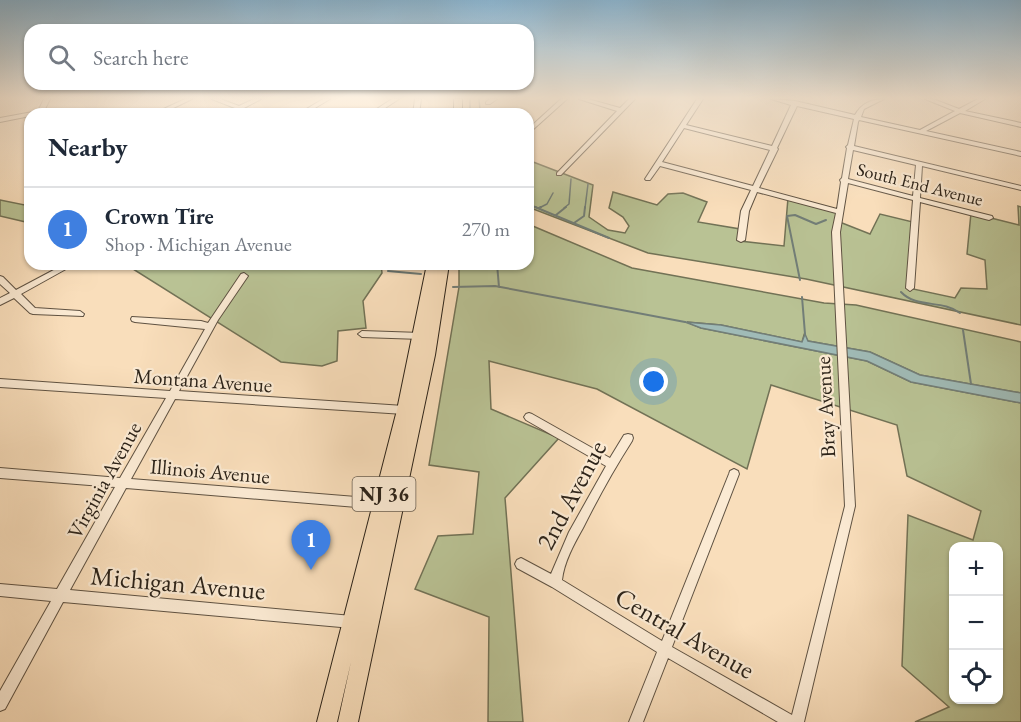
<!DOCTYPE html>
<meta charset="utf-8">
<style>
body{margin:0;font-family:"EB Garamond",serif;background:#f6f6f7;color:#1f2937}
.controls{position:absolute;right:18px;bottom:18px;display:grid;overflow:hidden;border-radius:12px;box-shadow:0 2px 4px #0004}
.controls button{width:54px;height:54px;display:grid;place-items:center;padding:0;border:0;border-bottom:2px solid #e0e1e3;background:#fff;color:#1f2937;font:30px sans-serif}
.you{position:absolute;left:654px;top:382px;width:21px;height:21px;margin:-15px;border:4px solid #fff;border-radius:50%;background:#1a73e8;box-shadow:0 0 0 9px #1a73e833}
.badge{display:grid;place-items:center;width:39px;height:39px;border-radius:50%;background:#111827;color:#fff;font-size:20px;font-weight:700}
.pin{position:absolute;translate:-50% -50px;filter:drop-shadow(0 2px 3px #0008)}
.pin::after{content:'';position:absolute;top:32px;width:21px;height:18px;background:inherit;clip-path:polygon(0 0,100% 0,50% 100%)}
.list{margin:0;padding:0;list-style:none}
h2{display:flex;justify-content:space-between;align-items:center;height:78px;margin:0;padding:0 24px;font-size:26px}
h2 small{font-size:20px;font-weight:400;color:#747a83}
.list li{display:grid;grid-template-columns:39px 1fr auto;gap:18px;align-items:center;box-sizing:border-box;height:84px;padding:0 24px;border-top:2px solid #e0e1e3}
.list b{display:block;font-size:22px;white-space:nowrap}
.list p{margin:0;font-size:20px;white-space:nowrap;color:#747a83}
.list em{font-size:20px;font-style:normal;color:#747a83}
.icon{flex:none;width:33px;height:33px;fill:none;stroke:currentColor;stroke-width:2;stroke-linecap:round;stroke-linejoin:round}
.map{position:relative;flex:none;width:1021px;height:722px;overflow:hidden}
.search{position:absolute;background:#fff;box-shadow:0 2px 4px #0004;left:24px;top:24px;width:510px;height:66px;display:flex;align-items:center;gap:15px;box-sizing:border-box;padding:0 21px;border-radius:18px;color:#747a83;font-size:22px}
.panel{position:absolute;background:#fff;box-shadow:0 2px 4px #0004;left:24px;top:108px;width:510px;height:162px;border-radius:18px}
.map>svg:first-child{display:block}
</style>
<div class="map">
<svg width="1021" height="722" viewBox="0 0 1021 722">
<rect width="100%" height="100%" fill="#f9debb"/>
<filter id="stains"><feTurbulence type="fractalNoise" baseFrequency=".00333" numOctaves="4"/><feColorMatrix values="0 0 0 0 .2 0 0 0 0 .09 0 0 0 0 .02 0 0 0 .5 -.17"/></filter>
<radialGradient id="worn" r=".72"><stop offset=".6" stop-color="#630" stop-opacity="0"/><stop offset="1" stop-color="#630" stop-opacity=".3"/></radialGradient>
<!-- green -->
<path fill="#b9c294" stroke="#727256" stroke-width="1.5" fill-rule="evenodd" d="M528,160L593,185L589,217L608,230L625,233L629,226L623,217L609,208L613,192L657,205L668,194L683,193L707,202L698,222L740,229V241L784,246L788,198L838,211L837,221L870,234L880,214L917,223L913,289L955,298L961,288L987,289L985,260L967,254L971,213L1019,225L1018,206L1021,207V325L806,279L648,253L528,207Z
M0,200L30,206V223L0,216Z
M528,224L632,268L824,303L856,305L1021,342V393L920,375L870,352L808,341L804,335L802,342L721,325L687,322L701,328L867,361L911,382L1021,403V722H915L949,707L902,666L908,515L973,540L981,511L907,476L897,425L771,385L747,469L597,389L489,361L491,409L559,438L505,498L523,722H488L489,617L415,589L438,536L473,534L479,472L429,465L459,287V264H528ZM954,546H998V700H954Z
M125,264H381L382,273L363,301L366,328L338,331L337,361L322,366L281,362Z"/>
<!-- water -->
<path fill="#a0bbb7" stroke="#727e78" stroke-width="1.5" d="M685,322L721,325L802,342L805,334L808,341L870,352L920,375L1021,393V403L911,382L867,361L701,328Z"/>
<g fill="none" stroke-linecap="round" stroke-linejoin="round">
<!-- stream-far1 -->
<path stroke="#727e78" stroke-width="1.5" d="M470,99V114
M479,99L480,110L484,114
M528,204L538,208
M539,208L547,204L553,193
M564,208L569,204L571,179
M585,208L588,184"/>
<!-- stream -->
<path stroke="#727e78" stroke-width="2" d="M535,207L609,238
M539,208L541,207
M556,215L566,207
M574,223L584,216L585,207
M497,264L499,287
M388,271L421,274
M800,280L787,216L795,215L816,224L826,220
M453,287L495,286L685,322
M901,292C917,309 942,299 960,313
M802,297L805,334
M963,330L971,384"/>
<defs>
<path id="minor" d="M44,99H50L44,111L64,112L67,114H30V116L0,122V118L38,111Z
M185,99H192L161,114H153Z
M212,99H220L239,106L254,99H261L244,108L258,114H250Z
M323,99H330L305,114H298Z
M392,99H399L376,114H369Z
M415,99H421L419,114H413Z
M490,99H497L490,104H486V102Z
M561,99H567L528,134V129Z
M579,99H588L620,108L629,99H635L561,175H557V173L617,111Z
M697,99H703L686,125L772,146L791,105L771,99L795,101L855,115C861,104 871,99 884,99L864,109L861,117L920,130L955,111L925,99H933L959,109L978,99H985L965,111L1021,123V127L960,113L926,131L1021,152V156L859,120L858,122L854,146L1021,186V190L922,166L920,198L992,216L993,218L989,220L920,202L914,288L910,291L906,288L913,200L848,183L840,232L855,506L804,722H778L668,658L643,722H629L657,652L552,587L517,568L515,564L517,560L521,558L551,574L569,532L606,466L526,420L524,417L526,414L529,413L532,414L610,458L624,435L628,434L632,435L633,438L632,441C614,469 598,498 583,528C574,544 564,562 562,580L662,641L729,474L730,471L734,469L738,471L739,474L672,647L792,715L845,506L832,232L836,213L757,192L749,211L745,240L741,242L737,240L741,211L751,190L660,166L650,180H646L645,179ZM797,106L854,119L848,145L846,147L847,148L842,178L840,180L841,182L837,209L759,188L778,149L777,148ZM684,128L770,150L753,186L662,162ZM853,150L916,165L913,196L848,179Z
M65,264H75L21,294L35,308L80,311L84,314L83,316L33,314L30,313L14,298L0,305V298L10,293L0,284V276L3,277L16,290Z
M244,273L248,276L218,320L179,391L404,406L407,407L409,410L407,413L404,414L175,399L131,479L381,499L385,500L386,504L385,508L381,509L126,488L70,590L352,616L356,618L358,622L356,626L352,628L63,602L5,709L0,711V691L51,601L0,596V584L57,589L115,487L0,478V468L120,478L166,398L0,387V379L170,391L205,329L135,322L132,321L131,319L132,317L201,321L208,323L241,274Z
M362,331L421,333L425,336L421,339L362,337L358,334Z"/>
<path id="highway" d="M454,99H462V114H454Z
M427,264H449L435,355L358,722H338L351,662L337,722H317L397,410Z"/>
</defs>
<!-- minor casing -->
<use href="#minor" stroke="#5f5242" stroke-width="2"/>
<!-- highway casing -->
<use href="#highway" stroke="#2c2319" stroke-width="2"/>
<!-- minor -->
<use href="#minor" fill="#fbead3" fill-rule="evenodd"/>
<!-- highway -->
<use href="#highway" fill="#f9debb" fill-rule="evenodd"/>
</g>
<!-- sky -->
<linearGradient id="sky" x2="0" y2="1"><stop stop-color="#8bb7d4"/><stop offset="0.49" stop-color="#fcf0e0"/><stop offset="1" stop-color="#fcf0e0" stop-opacity="0"/></linearGradient>
<rect width="1021" height="200" fill="url(#sky)"/>
<g text-anchor="middle" dominant-baseline="central" stroke-width="4.5" stroke-linejoin="round" paint-order="stroke">
<!-- far-street labels -->
<g font-size="18" fill="#2c2319" stroke="#fbead3">
<text transform="translate(920 184) rotate(14)">South End Avenue</text>
</g>
<!-- shield labels -->
<rect fill="#fbead3" stroke="#6a5f51" stroke-width="1.5" x="352.5" y="477" width="63" height="34" rx="4.5"/>
<g font-size="20" font-weight="bold" fill="#2c2319">
<text x="384" y="494">NJ 36</text>
</g>
<!-- street labels -->
<g font-size="21" fill="#2c2319" stroke="#fbead3">
<text transform="translate(203 380) rotate(4)">Montana Avenue</text>
<text transform="translate(825 407) rotate(-93)">Bray Avenue</text>
<text transform="translate(210 471) rotate(5)">Illinois Avenue</text>
<text transform="translate(104 480) rotate(-61)">Virginia Avenue</text>
</g>
<!-- near-street labels -->
<g font-size="26" fill="#2c2319" stroke="#fbead3">
<text transform="translate(571 495) rotate(-62)">2nd Avenue</text>
<text transform="translate(178 583) rotate(5)">Michigan Avenue</text>
<text transform="translate(685 633) rotate(30)">Central Avenue</text>
</g>
</g>
<rect width="100%" height="100%" filter="url(#stains)"/>
<rect width="100%" height="100%" fill="url(#worn)"/>
</svg>
<div class="controls">
<button>+</button>
<button>−</button>
<button><svg class="icon" aria-label="locate" viewBox="0 0 24 24"><circle cx="12" cy="12" r="6"/><path d="M12 2v4M12 18v4M2 12h4M18 12h4"/></svg></button>
</div>
<div class="you"></div>
<div class="pin badge" style="left:311px;top:570px;background:#3f7fe0">1</div>
<div class="search"><svg class="icon" aria-label="search" viewBox="0 0 24 24"><circle cx="10" cy="10" r="6"/><path d="M15 15l6 6"/></svg>Search here</div>
<section class="panel">
<h2>Nearby<small></small></h2>
<ul class="list">
<li><span class="badge" style="background:#3f7fe0">1</span><div><b>Crown Tire</b><p>Shop · Michigan Avenue</p></div><em>270 m</em></li>
</ul>
</section>
</div>
